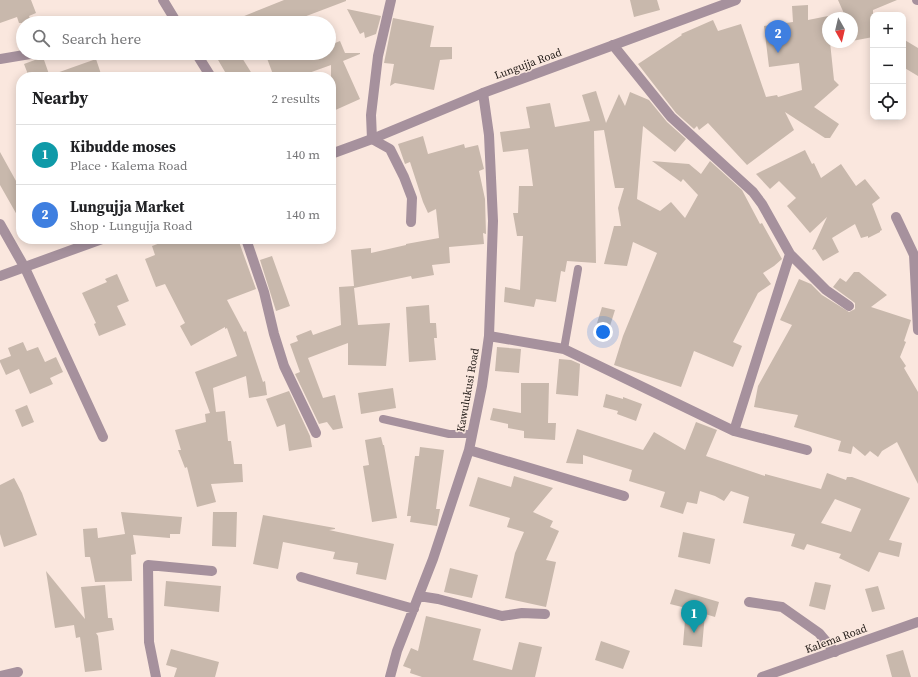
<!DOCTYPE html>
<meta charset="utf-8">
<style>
body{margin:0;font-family:"Source Serif 4",serif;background:#f6f6f6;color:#202124}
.controls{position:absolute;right:12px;top:12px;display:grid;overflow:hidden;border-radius:8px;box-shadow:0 2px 10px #0003}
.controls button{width:36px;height:36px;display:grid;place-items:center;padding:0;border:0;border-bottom:1px solid #e0e0e0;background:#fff;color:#202124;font:20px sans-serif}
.compass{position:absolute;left:822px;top:12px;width:36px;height:36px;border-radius:50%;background:#fff;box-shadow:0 2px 10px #0003;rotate:172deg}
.you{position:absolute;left:603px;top:332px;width:14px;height:14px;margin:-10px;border:3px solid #fff;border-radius:50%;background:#1a73e8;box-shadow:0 0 0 6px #1a73e833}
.badge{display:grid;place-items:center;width:26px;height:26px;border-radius:50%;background:#db2777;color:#fff;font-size:13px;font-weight:700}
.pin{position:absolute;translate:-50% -33px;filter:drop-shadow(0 1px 2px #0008)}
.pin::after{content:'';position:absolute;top:21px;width:14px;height:12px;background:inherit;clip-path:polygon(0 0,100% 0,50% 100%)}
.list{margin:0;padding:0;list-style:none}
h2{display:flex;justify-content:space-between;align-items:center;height:52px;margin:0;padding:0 16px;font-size:17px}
h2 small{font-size:13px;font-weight:400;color:#757577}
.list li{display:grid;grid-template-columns:26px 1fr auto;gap:12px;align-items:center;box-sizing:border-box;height:60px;padding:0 16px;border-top:1px solid #e0e0e0}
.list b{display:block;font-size:15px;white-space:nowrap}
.list p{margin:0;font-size:13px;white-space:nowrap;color:#757577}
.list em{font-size:13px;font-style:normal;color:#757577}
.icon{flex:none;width:22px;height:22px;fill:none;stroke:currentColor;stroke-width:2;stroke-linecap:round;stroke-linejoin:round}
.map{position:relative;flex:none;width:918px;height:677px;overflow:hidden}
.search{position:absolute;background:#fff;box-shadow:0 2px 10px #0003;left:16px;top:16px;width:320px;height:44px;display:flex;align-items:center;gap:10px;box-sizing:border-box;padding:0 14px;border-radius:22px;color:#757577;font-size:15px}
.panel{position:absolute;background:#fff;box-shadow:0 2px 10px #0003;left:16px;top:72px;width:320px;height:172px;border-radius:16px}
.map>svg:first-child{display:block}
</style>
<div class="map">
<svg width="918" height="677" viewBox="0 0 918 677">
<rect width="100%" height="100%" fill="#fae7de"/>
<!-- building -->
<path fill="#c8b8ac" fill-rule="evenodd" d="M0,0H31L36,13L29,16L32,23H19L17,17L0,23Z
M284,0H346V1L288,23H227Z
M630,0H657L660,10L634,17Z
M838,0H897L873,10V37L852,41V18H846Z
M808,5V20L828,16V42H830L834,80L839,85L814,107L839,124L830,138H825L785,112L794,130L747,165L708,123L699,130L697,126L694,129L676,113L638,64L682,35L681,34L713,20L718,31L741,24L766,97L777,95L778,97L802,90L799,63L769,67L764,26L793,22L792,6Z
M347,9L381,16L376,34L365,38L364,32L360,34Z
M393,18L434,26L430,47H452V59L440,60L434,90L395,83L390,86L394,64L384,63Z
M331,34L335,43L340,41L345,53H360V54L343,61L360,99L331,112V65L306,74L305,72L294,77H274L265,53H329V45H331Z
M903,39L918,48V76L903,67Z
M214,53H239L254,77H228Z
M43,57L50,77H29L24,64Z
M96,59L102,77H51V75Z
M596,91L606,123L619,94L625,106L630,92L649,100L667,122L686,139L675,152L643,126L637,199L660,211L671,202L685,218L698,195L683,179L681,182L652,161L689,164L701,174L710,161L742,190L760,224L762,223L782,259L774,266L763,273L771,284L758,293L733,342L742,346L733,367L694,351L681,387L614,365L623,336L657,253L633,242L627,266L604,264L614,226H621L618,208L624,188H615L604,130L594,131L596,263L567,261L565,272L561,271L556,302L536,299L534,307L504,302L505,287L520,290L523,236H517L513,213H518L519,186H533L528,149L503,152L500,132L530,128L526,107L550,103L555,127L590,121L582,95Z
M423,136L428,154L464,144L465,148L478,145L484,169L479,171L485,199L486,234L483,233L484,244L449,247L450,263L432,265L434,275L412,279L411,276L354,288L358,325L390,323L386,366L348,365V343L308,358L323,398L335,395L343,428L333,430L327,422L319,424L295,374L300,372L290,344L298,341L296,336L311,330L313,335L341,325L339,287L354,286L351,250L371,248V253L406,245V244L439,238L436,209L428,213L423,202L410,162L405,164L398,144Z
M805,150L812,164L814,163L821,178L841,164L856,186L865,179L880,198L872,204L882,230L880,231V232L868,238V236L861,238L855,224L832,238L839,252L823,261L815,249L812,250L827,217L810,233L787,206L796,198L779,181L770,189L756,174Z
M0,152L21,190V222L0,185Z
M171,239H238L256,289L227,300L244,332L246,331L263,382L265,381L267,395L249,398L246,376L213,388L216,412L225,411L228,441H231L234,464H242L243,482L211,484L216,502L197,507L187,467L185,468L178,450H181L175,430L206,422L205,414L210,413L195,372L237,356L227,328L225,329V327L191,346L180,326L185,323L165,284L156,287L145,259L155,255L152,246Z
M272,256L290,306L276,311L260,260Z
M854,272H859L887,295L871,307L911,320L904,341L906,342L900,357L906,366L904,368L918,392V484L897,442L882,451L878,457L870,451L865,456L853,446L851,454L838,451L841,441L794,427L798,415L754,407L758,386L792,325L780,320L799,279L811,284L822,295L849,312L855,309V303L833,287L840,278L846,282Z
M117,274L129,301L117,306L126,325L99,336L94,324L96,323L82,293L107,282L105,279Z
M429,305L430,323H436L437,338H434L436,360L409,362L406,307Z
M602,307L615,310L610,326L597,323Z
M23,342L27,351L38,347L45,362L56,357L63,372L50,378L53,384L30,394L19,369L6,375L0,362V360L11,356L8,348Z
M497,347L521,349L519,373L495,371Z
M559,359L571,360L580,364L578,396L556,394Z
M521,383H549L548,423H556L555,440L524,438V431L508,428V424L490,420L493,408L521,413Z
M393,388L396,408L361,414L358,393Z
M289,391L310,436L312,447L289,451L285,424L277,427L266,399Z
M606,394L623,399V397L642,404L636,421L617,414L618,411L603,407Z
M27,405L34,422L22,427L15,410Z
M696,422L717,430L706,456L765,476V474L821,489L827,473L846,480L847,477H852L910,498L889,540L902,543L899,557L879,552L869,572L839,558L841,554L807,544L804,550L791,546L795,534L743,523L749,497L731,491L724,501L715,496L700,491L697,504L687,502L683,514L660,507L665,492L629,481L632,470L583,455V464L566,463L577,429L643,450L654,432L685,450ZM835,499L861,509L851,532L821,523Z
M381,437L383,445H384L397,518L372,522L363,466L369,465L365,440Z
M420,447L444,450L436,509H440L437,526L410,522L411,516H407L415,456H419Z
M514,476L553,488L533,512L553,521L550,527L559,531L546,560L556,562L546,607L505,598L515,553L524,532L507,527L510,518L469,506L478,477L511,487Z
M14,478L22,493L37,535L4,547L0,534V485Z
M121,512L182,517L180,534H170V538L133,535L136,554L131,555L132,581L95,582L90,557H85L83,529L97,528L98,538L125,534Z
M213,512H237L236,547L212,546Z
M263,515L335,528V529L329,530L394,544L386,580L356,574L358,563L333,559L335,552L283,542L278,569L253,564Z
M683,532L715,539L710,564L678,557Z
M450,568L478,575L472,598L444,592Z
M46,571L85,619L81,587L105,585L108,618H112L114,630L96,633L98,636L102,670L85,672L80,637L76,638L74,625L55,628Z
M166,581L221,586L219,612L164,606Z
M815,582L831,585L825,610L809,606Z
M878,586L885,609L872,612L865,589Z
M675,589L719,602L715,617L705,614L702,647L683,645L686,608L670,604Z
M426,616L481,629L473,660L512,670L519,642L542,647L535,677H422L410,673L411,669L403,666L411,648L418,651Z
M601,641L630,651L623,669L595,660Z
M171,649L219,662L215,677H174L177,668L166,665Z
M903,650L911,677H892L886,655Z"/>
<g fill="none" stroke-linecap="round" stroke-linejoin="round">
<!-- service -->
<path stroke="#a6919d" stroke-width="8" d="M564,349L578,269
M383,419L449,434H472"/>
<!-- minor -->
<path stroke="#a6919d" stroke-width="10" d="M163,0L177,23
M391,0L378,56L371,115L372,139L390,149L404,177L412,198L411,222
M613,45L671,117L753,192L762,204L790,254L826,290L849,306
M196,53L211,77
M0,59L36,53
M896,217L914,255L918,330
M0,224L25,268L103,437
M246,239L264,292L274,334L284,366L316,433
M489,336L564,349L734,431L807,450
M734,431L790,254
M469,450L624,496
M301,577L414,609
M419,596L438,599L502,616L522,613L545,614
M749,602L782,607L819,633L835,652
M0,676L18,672
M156,677L149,642L148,565L212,571
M390,677L397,651L433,559L469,450L482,386L489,336L493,221L489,135L483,93"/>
<!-- tertiary -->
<path stroke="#a6919d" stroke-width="10" d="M917,0H918
M331,154L372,139L483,93L736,0
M0,276L102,239
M762,677L918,622"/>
</g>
<g text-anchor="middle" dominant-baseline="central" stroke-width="3" stroke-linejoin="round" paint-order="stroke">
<!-- street labels -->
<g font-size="11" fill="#1d1713" stroke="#fae7de">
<text transform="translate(528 64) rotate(-20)">Lungujja Road</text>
<text transform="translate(468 390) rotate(-80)">Kawulukusi Road</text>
<text transform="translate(836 639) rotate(-20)">Kalema Road</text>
</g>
</g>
</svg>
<div class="controls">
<button>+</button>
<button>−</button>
<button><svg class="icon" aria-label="locate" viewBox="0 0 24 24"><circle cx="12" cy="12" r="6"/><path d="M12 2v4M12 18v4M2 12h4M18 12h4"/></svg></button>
</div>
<svg class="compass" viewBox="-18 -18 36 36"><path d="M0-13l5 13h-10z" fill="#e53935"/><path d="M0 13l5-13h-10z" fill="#757577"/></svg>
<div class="you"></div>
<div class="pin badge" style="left:694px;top:633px;background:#0f9aa8">1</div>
<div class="pin badge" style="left:778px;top:53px;background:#3f7fe0">2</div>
<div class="search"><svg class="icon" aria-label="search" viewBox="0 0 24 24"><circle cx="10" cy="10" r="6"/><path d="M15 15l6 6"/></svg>Search here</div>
<section class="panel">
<h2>Nearby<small>2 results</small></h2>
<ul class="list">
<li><span class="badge" style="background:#0f9aa8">1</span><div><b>Kibudde moses</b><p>Place · Kalema Road</p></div><em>140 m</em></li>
<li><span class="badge" style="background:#3f7fe0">2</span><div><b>Lungujja Market</b><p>Shop · Lungujja Road</p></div><em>140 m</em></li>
</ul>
</section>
</div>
